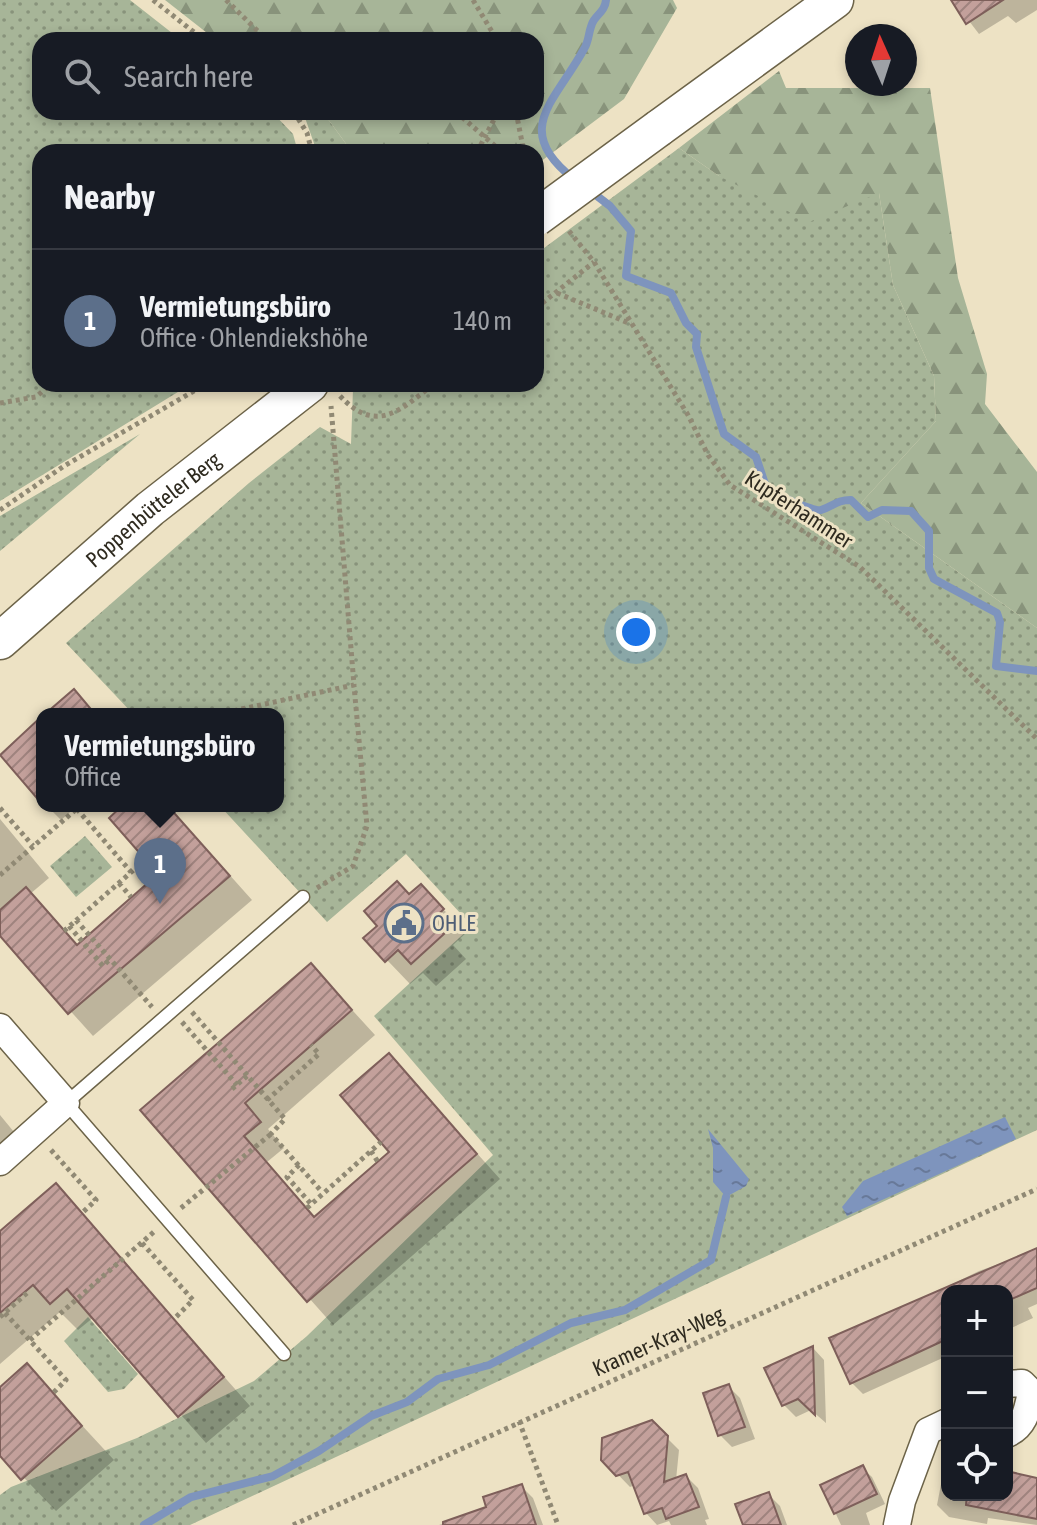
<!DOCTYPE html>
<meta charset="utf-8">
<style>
body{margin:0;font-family:"Asap Condensed",sans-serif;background:#20242c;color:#f1f3f6}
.controls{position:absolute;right:24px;bottom:24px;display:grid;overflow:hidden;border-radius:16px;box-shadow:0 4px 12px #0003}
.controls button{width:72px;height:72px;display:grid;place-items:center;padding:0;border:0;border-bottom:2px solid #363941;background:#171b24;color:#f1f3f6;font:40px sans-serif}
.compass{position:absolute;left:845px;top:24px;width:72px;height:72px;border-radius:50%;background:#171b24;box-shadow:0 4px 12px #0003;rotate:357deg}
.you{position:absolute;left:636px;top:632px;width:28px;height:28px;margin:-20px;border:6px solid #fff;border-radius:50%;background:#1a73e8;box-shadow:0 0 0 12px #1a73e833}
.badge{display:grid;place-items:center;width:52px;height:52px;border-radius:50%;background:#0f766e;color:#fff;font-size:26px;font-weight:700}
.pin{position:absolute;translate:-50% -66px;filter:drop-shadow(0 2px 4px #0008)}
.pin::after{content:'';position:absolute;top:42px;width:28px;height:24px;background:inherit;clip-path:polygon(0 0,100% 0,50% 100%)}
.popup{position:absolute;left:36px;top:708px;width:248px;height:104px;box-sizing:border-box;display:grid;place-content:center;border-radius:16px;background:#171b24;filter:drop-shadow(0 2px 6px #0005);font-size:26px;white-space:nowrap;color:#9ea1a6}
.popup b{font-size:30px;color:#f1f3f6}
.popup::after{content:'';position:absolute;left:50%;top:100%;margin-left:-16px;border:16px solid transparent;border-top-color:#171b24}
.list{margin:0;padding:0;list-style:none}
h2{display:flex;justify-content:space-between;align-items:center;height:104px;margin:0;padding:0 32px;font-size:34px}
h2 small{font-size:26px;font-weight:400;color:#9ea1a6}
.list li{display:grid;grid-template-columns:52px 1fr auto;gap:24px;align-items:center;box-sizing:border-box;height:144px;padding:0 32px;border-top:2px solid #363941}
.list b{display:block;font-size:30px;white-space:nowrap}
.list p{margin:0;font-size:26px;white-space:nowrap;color:#9ea1a6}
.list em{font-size:26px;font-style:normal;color:#9ea1a6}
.icon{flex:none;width:44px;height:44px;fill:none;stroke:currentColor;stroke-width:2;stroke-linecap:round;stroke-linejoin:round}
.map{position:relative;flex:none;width:1037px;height:1525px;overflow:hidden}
.search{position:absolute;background:#171b24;box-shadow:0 4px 12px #0003;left:32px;top:32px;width:512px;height:88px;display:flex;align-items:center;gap:20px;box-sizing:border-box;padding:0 28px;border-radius:24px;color:#9ea1a6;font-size:30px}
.panel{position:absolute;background:#171b24;box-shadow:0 4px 12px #0003;left:32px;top:144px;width:512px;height:248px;border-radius:24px}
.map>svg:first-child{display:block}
</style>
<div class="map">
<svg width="1037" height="1525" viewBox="0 0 1037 1525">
<defs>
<pattern id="grass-dots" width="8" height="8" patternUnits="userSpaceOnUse" patternTransform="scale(2)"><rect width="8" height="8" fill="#a7b598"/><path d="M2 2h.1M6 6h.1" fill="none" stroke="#88937b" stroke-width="1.8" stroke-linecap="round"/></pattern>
<pattern id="forest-firs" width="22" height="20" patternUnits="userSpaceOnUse" patternTransform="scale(2)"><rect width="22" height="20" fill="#a7b598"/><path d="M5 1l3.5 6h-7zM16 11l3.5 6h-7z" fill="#88937b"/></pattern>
<pattern id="water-ripples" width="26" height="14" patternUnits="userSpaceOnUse" patternTransform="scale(2)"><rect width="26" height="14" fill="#7e94bd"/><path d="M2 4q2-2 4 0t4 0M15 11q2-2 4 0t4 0" fill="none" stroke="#687999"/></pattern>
<pattern id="building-hatch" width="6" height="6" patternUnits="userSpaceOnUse" patternTransform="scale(2)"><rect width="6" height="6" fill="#c3a09b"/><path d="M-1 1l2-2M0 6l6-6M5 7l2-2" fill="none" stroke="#9f837e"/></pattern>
</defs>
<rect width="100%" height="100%" fill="#ede2c4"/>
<!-- grass -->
<path fill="url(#grass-dots)" d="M0,0H130L181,40H40V112H272L293,134L298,152H40V384H191L0,501Z
M303,112L325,115L352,152H317Z
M679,148L719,176L879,193L893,285L934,376L936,421L861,503L1037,628V1130L190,1525H0V1495L11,1487L137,1438L254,1381L307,1336L493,1155L374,1016L472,926L406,854L327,922L220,806H278V714H133L66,643L249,483L320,427L351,444L353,389L360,384H536V254Z
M140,434L0,551V516Z
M85,836L112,867L76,897L50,866Z
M88,1317L138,1374L124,1389L108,1392L64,1341Z"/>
<!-- forest -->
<path fill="url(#forest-firs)" d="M165,0H673L677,8L624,99L536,165V152H352L325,115L317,112H536V40H216Z
M779,71L786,88H930L958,278L987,374L985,404L1037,472V628L861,503L936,421L934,376L893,285L879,193L809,222L719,176L679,148Z"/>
<!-- water -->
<path fill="url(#water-ripples)" d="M1005,1117L1016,1139L847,1216L842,1207L863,1181Z
M708,1129L749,1179L746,1186L726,1197L713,1182V1148Z"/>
<!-- shadow -->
<path fill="#0003" d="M953,0H1037V10L1016,23L1008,16L979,34Z
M47,806H77L61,820Z
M125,806H168L252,900L93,1036L0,933V819L49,878L30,894L79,946L161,874Z
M421,886L466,933L453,945L466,959L436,986L423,973L410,984L366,938Z
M311,965L375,1035L268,1129L284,1148L267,1162L316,1218L392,1152L389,1055L500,1179L333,1325L142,1110Z
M0,1115L14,1132L0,1144Z
M56,1186L250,1406L206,1443L94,1317L78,1330L60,1312L0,1364V1233Z
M1037,1250V1304L1028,1308L1033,1318L1007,1330V1291H947V1334L941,1337L947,1356L863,1394L852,1383L860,1329L979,1271Z
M813,1348L824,1360L826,1423L811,1410L796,1417L784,1405Z
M27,1366L114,1460L56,1511L0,1453V1390Z
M728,1386L740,1398L755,1439L732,1447L720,1435Z
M652,1423L679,1450L676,1480L686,1476L698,1488L709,1519L705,1520L707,1525H671L669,1521L657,1525L646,1513L635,1485L630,1487L603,1459Z
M862,1468L872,1477L885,1504L866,1513L870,1525H841L823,1486Z
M943,1474L947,1475V1495H1007V1481L1037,1480V1525L988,1518L987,1524L949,1517L937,1505Z
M521,1486L533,1498L543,1525H439L489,1508Z
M768,1494L780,1506L787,1525H745Z"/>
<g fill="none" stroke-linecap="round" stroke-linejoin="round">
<!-- stream -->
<path stroke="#7e94bd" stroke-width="8" d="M574,179C511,130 555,102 584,49C590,40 588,29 594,20C599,13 605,10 606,0
M588,189L610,206L631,231L626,276L671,293L686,323L697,334L696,347L724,434L756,457L767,490C774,494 815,512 821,510C834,506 836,500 851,500L868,517L882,510L911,511L929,531V568L934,579L997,613L1000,622L996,666L1037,671
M144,1525L191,1497L273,1476L319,1451L371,1416L407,1402L438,1379L489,1365L571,1323L625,1310L711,1260L726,1197"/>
</g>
<!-- building -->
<path fill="url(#building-hatch)" stroke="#7e5f5a" stroke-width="2" d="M951,0H1003L966,24Z
M74,689L95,714H45Z
M42,716V804L0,755Z
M122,806H168L230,876L68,1014L0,936V910L26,887L77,945L158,874L109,818Z
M397,881L409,894L421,884L444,909L431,921L444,934L411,964L398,950L385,962L363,938L377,926L364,911Z
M311,963L352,1010L245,1103L261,1122L244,1136L314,1217L389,1152L340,1095L389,1053L477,1154L307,1302L140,1110Z
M56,1183L224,1377L178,1417L67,1289L50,1304L33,1285L0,1313V1231Z
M1037,1248V1288L1007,1301V1291H947V1339L850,1384L829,1338Z
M813,1346L815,1415L798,1399L782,1406L764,1368Z
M27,1363L82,1426L21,1480L0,1456V1387Z
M729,1384L745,1427L718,1436L703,1393Z
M652,1420L668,1436L664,1482L686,1474L699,1507L666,1519L662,1508L644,1514L628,1472L616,1476L601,1460L602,1438Z
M863,1465L877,1494L834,1514L820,1485Z
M1011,1472L1037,1478V1519L966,1505L967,1495H1007Z
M522,1484L536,1525H443V1522L486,1507L483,1497Z
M769,1492L781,1525H743L735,1504Z"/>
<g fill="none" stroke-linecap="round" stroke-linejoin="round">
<defs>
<path id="lane" d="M284,1354L66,1103L303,897"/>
<path id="street" d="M0,1027L66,1103L0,1162
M1007,1384L1022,1383L1031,1392C1027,1411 1025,1426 1007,1434
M897,1525L902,1501L928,1431L947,1422"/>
<g id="secondary">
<path d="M659,128L835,0"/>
<path id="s1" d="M0,641L150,509L310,384"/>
</g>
</defs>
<!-- lane casing -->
<use href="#lane" stroke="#6c6348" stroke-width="15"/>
<!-- street casing -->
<use href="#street" stroke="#6c6348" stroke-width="29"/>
<!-- secondary casing -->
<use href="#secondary" stroke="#6c6348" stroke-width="39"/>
<!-- path -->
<path stroke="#908974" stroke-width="5" stroke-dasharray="4 4" stroke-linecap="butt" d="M153,0L204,40
M226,0L267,40
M473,0L497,40
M294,112L307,133L312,152
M456,112L502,152
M516,112L524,152
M477,152L498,112
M569,231L594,262L688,415L708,455L730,485L860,567L1037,739
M557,293L631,324
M536,308L594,262
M340,396C377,435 400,410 434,384
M0,403L36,397L51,384
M0,510L64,466L206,384
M218,714L354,685L331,406
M0,808L33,846
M77,809L131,872
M0,875L80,806
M119,883L131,897
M317,888L353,866L367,826L354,686
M76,920L152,1007
M69,926L103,966L110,959
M64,931L145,860
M192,1012L285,1119L271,1134L322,1192
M182,1022L237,1085
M232,1089L247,1076
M267,1100L319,1054L311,1045
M51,1150L96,1200L82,1213
M371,1151L378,1162
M299,1165L287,1177L311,1204
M181,1208L271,1134
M307,1208L381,1142
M142,1243L193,1300L174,1319
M5,1313L66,1380L53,1393
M0,1317L27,1293
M30,1340L156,1230
M519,1421L558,1525
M293,1525L1037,1189"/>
<!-- lane -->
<use href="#lane" stroke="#fff" stroke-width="12"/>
<!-- street -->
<use href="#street" stroke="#fff" stroke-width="26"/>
<!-- secondary -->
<use href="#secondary" stroke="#fff" stroke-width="36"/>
<defs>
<path id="secondary-bridge" d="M536,218L659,128"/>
</defs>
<!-- secondary-bridge casing -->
<use href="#secondary-bridge" stroke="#6c6348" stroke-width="39" stroke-linecap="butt"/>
<!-- secondary-bridge -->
<use href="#secondary-bridge" stroke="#fff" stroke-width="36"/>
</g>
<!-- icons -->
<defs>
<symbol id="civic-ring" viewBox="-11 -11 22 22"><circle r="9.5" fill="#ede2c4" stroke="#5c6f8a" stroke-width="1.5"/><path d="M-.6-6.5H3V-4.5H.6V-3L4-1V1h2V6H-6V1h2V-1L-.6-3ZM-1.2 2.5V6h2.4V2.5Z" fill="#5c6f8a"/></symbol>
</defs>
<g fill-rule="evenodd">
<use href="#civic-ring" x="382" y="901" width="44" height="44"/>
</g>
<g text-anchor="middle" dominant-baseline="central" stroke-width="6" stroke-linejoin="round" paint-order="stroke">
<!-- street labels -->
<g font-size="22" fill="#2e2a1f" stroke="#ede2c4">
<text transform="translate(799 509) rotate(33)">Kupferhammer</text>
<text stroke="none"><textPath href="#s1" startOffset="202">Poppenbütteler Berg</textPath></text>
<text transform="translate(658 1341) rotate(-24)">Kramer-Kray-Weg</text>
</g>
<!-- service labels -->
<g font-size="22" fill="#4e5e75" stroke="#ede2c4" text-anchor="start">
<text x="432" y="923">OHLE</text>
</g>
</g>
</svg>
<div class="controls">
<button>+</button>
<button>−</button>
<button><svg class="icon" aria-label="locate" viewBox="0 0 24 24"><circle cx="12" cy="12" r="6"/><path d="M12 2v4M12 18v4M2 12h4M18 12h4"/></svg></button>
</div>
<svg class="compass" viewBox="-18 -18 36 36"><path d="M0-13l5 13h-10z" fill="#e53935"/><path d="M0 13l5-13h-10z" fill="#9ea1a6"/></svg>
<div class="you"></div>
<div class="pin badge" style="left:160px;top:904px;background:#5c6f8a">1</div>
<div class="popup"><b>Vermietungsbüro</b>Office</div>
<div class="search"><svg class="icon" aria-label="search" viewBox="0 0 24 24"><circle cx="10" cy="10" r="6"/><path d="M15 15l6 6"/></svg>Search here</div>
<section class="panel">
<h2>Nearby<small></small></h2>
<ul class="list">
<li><span class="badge" style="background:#5c6f8a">1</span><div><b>Vermietungsbüro</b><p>Office · Ohlendiekshöhe</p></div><em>140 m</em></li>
</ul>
</section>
</div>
